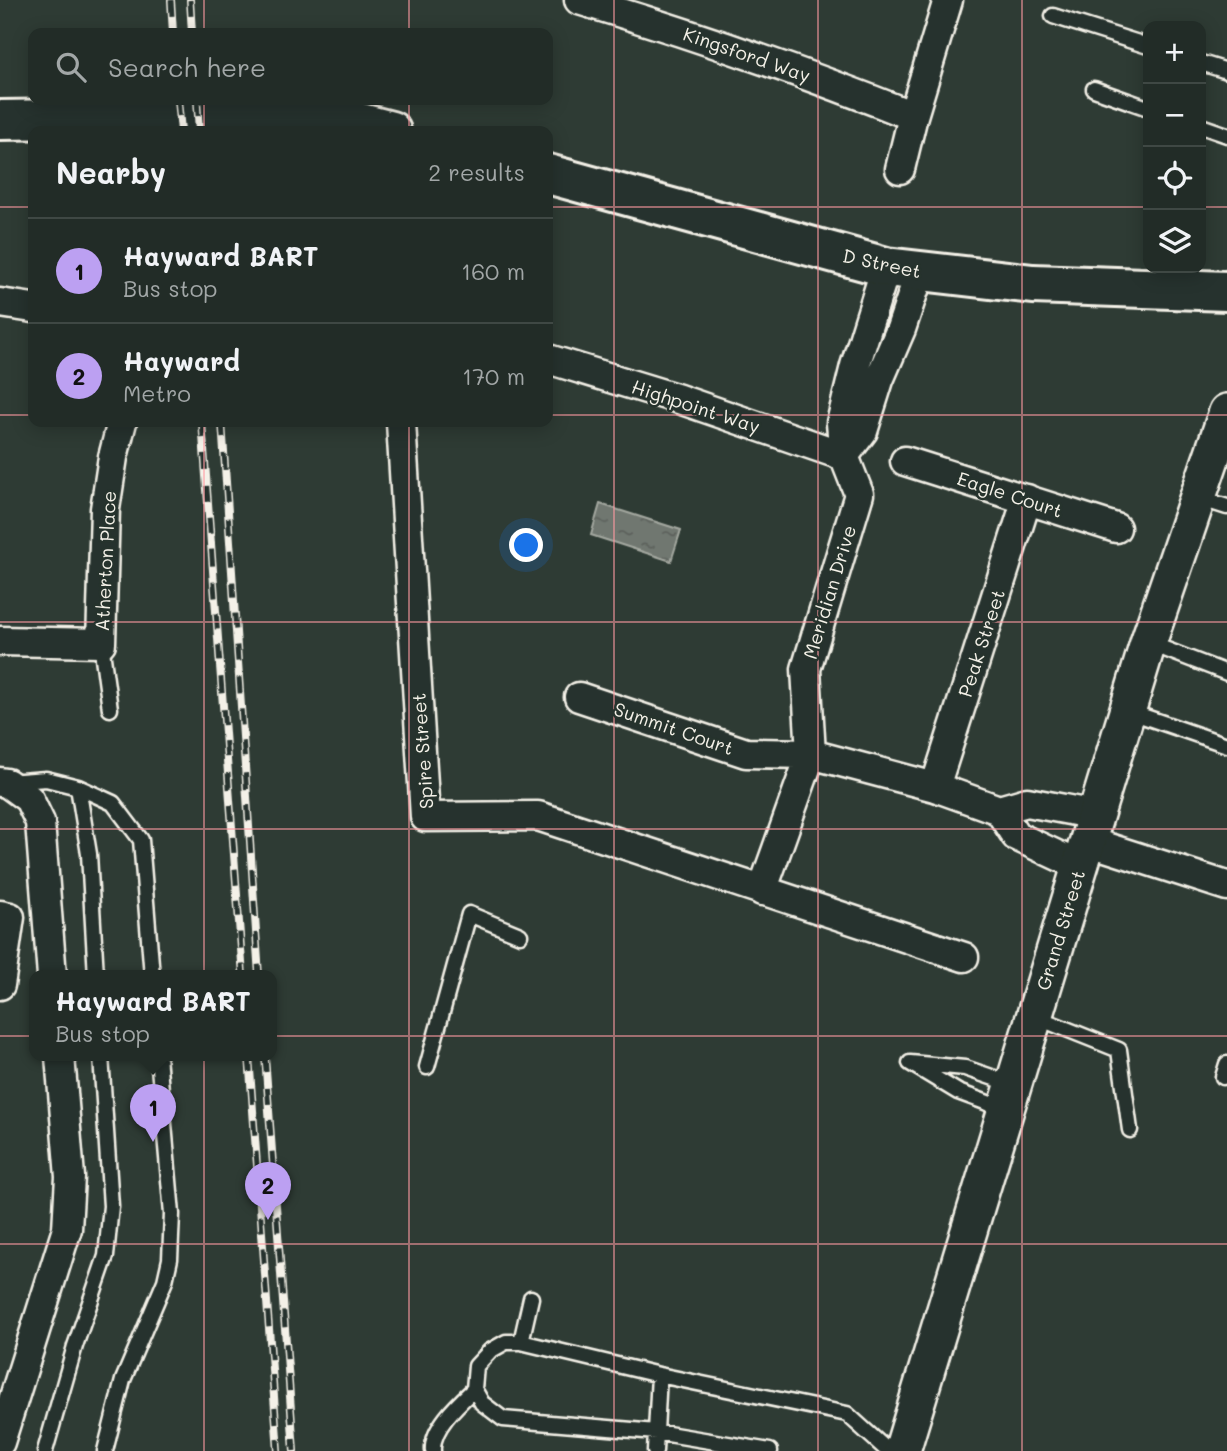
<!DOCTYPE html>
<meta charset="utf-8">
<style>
body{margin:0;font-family:Mali,sans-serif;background:#2a342f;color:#f1f3f6}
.controls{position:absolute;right:21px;top:21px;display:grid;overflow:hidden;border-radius:14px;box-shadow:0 4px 18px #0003}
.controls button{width:63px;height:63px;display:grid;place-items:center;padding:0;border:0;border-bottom:2px solid #3f4844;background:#222c27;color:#f1f3f6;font:35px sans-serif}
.you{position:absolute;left:527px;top:546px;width:24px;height:24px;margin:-18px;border:5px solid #fff;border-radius:50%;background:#1a73e8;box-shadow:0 0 0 10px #1a73e833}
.badge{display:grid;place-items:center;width:46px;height:46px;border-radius:50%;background:#bca0f2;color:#111;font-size:23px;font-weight:700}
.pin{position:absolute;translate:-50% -58px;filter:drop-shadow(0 2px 4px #0008)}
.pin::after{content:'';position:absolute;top:37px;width:24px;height:21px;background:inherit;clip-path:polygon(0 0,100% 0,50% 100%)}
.popup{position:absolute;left:29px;top:970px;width:248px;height:91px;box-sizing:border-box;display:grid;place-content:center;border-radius:14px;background:#222c27;filter:drop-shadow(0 2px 5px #0005);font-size:23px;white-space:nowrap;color:#a2a7a7}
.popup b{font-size:26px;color:#f1f3f6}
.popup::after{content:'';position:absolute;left:50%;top:100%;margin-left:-14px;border:14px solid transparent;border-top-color:#222c27}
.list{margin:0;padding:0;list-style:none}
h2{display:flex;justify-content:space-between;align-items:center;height:91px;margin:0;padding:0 28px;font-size:30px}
h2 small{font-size:23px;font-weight:400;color:#a2a7a7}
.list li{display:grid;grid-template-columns:46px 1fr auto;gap:21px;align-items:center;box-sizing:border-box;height:105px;padding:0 28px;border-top:2px solid #3f4844}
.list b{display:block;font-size:26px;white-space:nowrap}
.list p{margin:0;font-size:23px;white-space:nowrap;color:#a2a7a7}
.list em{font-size:23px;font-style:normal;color:#a2a7a7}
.icon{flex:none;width:38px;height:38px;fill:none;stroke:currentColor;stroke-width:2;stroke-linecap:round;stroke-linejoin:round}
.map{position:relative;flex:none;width:1227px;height:1451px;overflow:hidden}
.search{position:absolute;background:#222c27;box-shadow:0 4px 18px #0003;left:28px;top:28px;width:525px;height:77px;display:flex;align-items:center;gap:18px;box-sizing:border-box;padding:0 24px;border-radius:14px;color:#a2a7a7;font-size:26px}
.panel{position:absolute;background:#222c27;box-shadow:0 4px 18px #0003;left:28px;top:126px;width:525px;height:301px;border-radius:14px}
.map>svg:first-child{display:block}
</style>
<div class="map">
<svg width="1227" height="1451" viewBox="0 0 1227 1451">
<defs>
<pattern id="water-ripples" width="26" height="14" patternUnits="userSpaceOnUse" patternTransform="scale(1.75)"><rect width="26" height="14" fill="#6f7770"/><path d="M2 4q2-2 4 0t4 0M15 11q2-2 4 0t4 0" fill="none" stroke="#5c605b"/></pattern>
</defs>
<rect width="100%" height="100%" fill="#2e3b34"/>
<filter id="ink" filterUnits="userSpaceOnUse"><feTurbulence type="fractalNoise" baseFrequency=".0143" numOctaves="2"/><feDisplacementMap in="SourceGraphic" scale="14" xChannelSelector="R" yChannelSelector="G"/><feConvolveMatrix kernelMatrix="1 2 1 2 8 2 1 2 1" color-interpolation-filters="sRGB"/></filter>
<g filter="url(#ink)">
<!-- water -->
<path fill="url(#water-ripples)" stroke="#a4a8a0" stroke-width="2" d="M600,504L681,530L671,561L591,535Z"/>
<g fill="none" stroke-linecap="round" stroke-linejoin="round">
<defs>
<path id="service" d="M1053,16L1148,46
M1201,63L1227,71
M1094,89L1148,108
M1201,126L1227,135
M1199,498L1227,507
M101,643L110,709
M1149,643L1227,673
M1128,711L1227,745
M8,782L46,779L78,787L113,803L141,840L152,976
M78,787L89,854L96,976
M1036,1017L1119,1050L1130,1130
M427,1067L469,914L520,935
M1223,1077L1227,1064
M1004,1109L958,1092L910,1063L965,1068L1012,1084
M521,1342L531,1298
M45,1451L75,1346L106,1256L111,1206L101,1056
M105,1451L123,1380L165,1281L170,1259L172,1214L158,1056
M433,1451C431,1428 459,1403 474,1389
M655,1451L659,1375
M770,1451L656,1432L503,1419L482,1403L474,1389L476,1366L490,1351L506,1342H521L659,1375L847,1414L888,1451"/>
<path id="minor" d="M579,0C692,34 803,72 913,116
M900,169L913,116L948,0
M0,303L33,308
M548,359L679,399L844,456
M401,422L425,817L538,816L964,957
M844,456L863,431L879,380L901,329L920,272
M905,461L1116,528
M0,641L101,643L105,509L113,457L122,422
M579,697L746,753L811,754L935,787L999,810L1027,802L1096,815
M0,782L7,783L29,799L40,822L52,976
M935,787L1027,499
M999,810L1016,836L1080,866
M1087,841L1227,886
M762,891L811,754L806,669L859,494L844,456L841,423L855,366L886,267
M0,915L10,917L0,985
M0,1442L67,1229L70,1177L60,1056"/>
<path id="tertiary" d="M902,1451L1148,643L1227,412"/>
<path id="secondary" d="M0,120L330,115L391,131
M548,174L886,267L1033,284L1227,291"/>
</defs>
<!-- service casing -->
<use href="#service" stroke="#f4f1e8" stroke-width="19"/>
<!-- minor casing -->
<use href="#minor" stroke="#f4f1e8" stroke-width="33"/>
<!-- tertiary casing -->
<use href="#tertiary" stroke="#f4f1e8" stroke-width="40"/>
<!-- secondary casing -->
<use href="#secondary" stroke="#f4f1e8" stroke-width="44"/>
<!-- service -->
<use href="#service" stroke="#26332d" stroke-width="14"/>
<!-- minor -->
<use href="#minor" stroke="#26332d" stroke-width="28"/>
<!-- tertiary -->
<use href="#tertiary" stroke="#26332d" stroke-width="35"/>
<!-- secondary -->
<use href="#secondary" stroke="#26332d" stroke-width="38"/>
<defs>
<path id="rail" d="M171,0L173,33
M190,0L192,33
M178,100L181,131
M197,100L199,131
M202,422L243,976
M222,422L259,976
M249,1056L278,1451
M265,1056L294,1451"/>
</defs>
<!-- rail casing -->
<use href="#rail" stroke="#f4f1e8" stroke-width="8"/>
<!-- rail -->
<use href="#rail" stroke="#26332d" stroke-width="5" stroke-dasharray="16" stroke-linecap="butt"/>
</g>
</g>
<!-- grid -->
<path fill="none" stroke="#ff9aa2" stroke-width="2" stroke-opacity="0.55" d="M204,0V33M409,0V33M614,0V1451M818,0V1451M1022,0V1451M204,100V131M409,100V131M0,207H33M548,207H1148M1201,207H1227M0,415H33M548,415H1227M204,422V1451M409,422V1451M0,622H1227M0,829H1227M0,1036H1227M0,1244H1227"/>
<g text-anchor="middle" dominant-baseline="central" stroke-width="5" stroke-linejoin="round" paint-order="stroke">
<!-- street labels -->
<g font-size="19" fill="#f4f1e8" stroke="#26332d">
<text transform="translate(747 54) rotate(19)">Kingsford Way</text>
<text transform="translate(882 263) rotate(12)">D Street</text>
<text transform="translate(696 406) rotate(18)">Highpoint Way</text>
<text transform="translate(1010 494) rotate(18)">Eagle Court</text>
<text transform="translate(105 561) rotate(-87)">Atherton Place</text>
<text transform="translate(829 592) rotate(-73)">Meridian Drive</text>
<text transform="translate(981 643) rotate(-72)">Peak Street</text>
<text transform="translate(674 728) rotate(19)">Summit Court</text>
<text transform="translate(422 751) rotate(-94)">Spire Street</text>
<text transform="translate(1060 930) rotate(-73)">Grand Street</text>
</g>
</g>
</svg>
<div class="controls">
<button>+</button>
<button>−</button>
<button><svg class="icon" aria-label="locate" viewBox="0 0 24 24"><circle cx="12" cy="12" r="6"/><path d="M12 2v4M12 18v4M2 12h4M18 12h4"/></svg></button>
<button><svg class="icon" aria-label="layers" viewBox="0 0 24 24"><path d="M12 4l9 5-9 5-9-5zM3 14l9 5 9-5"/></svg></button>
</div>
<div class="you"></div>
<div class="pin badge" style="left:153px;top:1142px">1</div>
<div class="popup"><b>Hayward BART</b>Bus stop</div>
<div class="pin badge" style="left:268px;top:1220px">2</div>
<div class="search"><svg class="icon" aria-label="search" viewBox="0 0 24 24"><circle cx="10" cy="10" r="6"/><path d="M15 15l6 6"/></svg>Search here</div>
<section class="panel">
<h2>Nearby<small>2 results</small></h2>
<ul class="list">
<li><span class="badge">1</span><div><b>Hayward BART</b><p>Bus stop</p></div><em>160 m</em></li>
<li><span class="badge">2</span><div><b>Hayward</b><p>Metro</p></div><em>170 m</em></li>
</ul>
</section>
</div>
